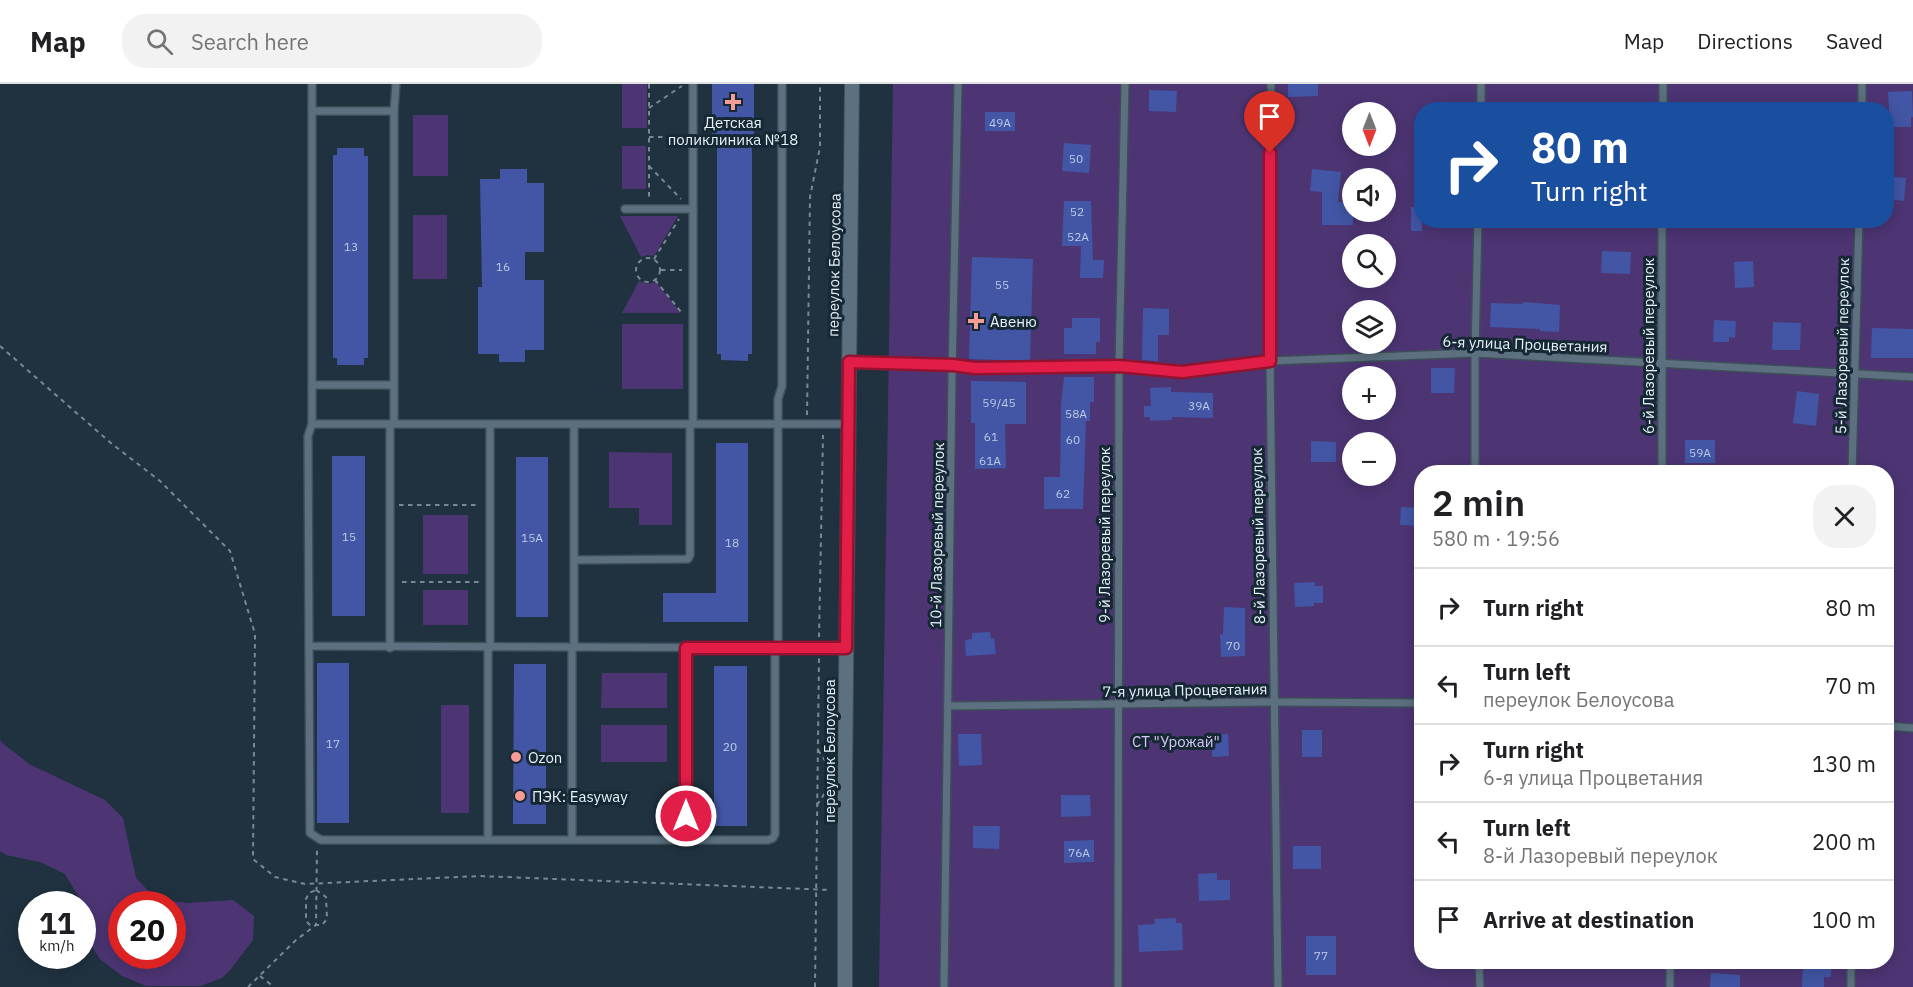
<!DOCTYPE html>
<html lang="en">
<head>
<meta charset="utf-8">
<style>
	body { margin:0; font-family:"IBM Plex Sans",sans-serif; background:#f2f2f2; color:#202124; height:100vh; display:flex; flex-direction:column; font-size:22px; white-space:nowrap }
	* { box-sizing:border-box; margin:0 }
	p { font-size:20px; color:#757577 }
	.icon { flex:none; width:33px; height:33px; fill:none; stroke:currentColor; stroke-width:2; stroke-linecap:round; stroke-linejoin:round }
	.map { position:relative; flex:1; overflow:hidden }
	.details { position:absolute; left:1414px; top:381px; width:480px; height:504px; display:flex; flex-direction:column; background:#fff; border-radius:24px; box-shadow:0 3px 15px #0003 }
	.details>* { flex:none }
	.top-card { position:absolute; left:1414px; top:18px; width:480px; height:126px; border-radius:24px; box-shadow:0 3px 15px #0003; background:#1a4fa0; color:#fff; overflow:hidden }
	.needle { width:39px; rotate:180deg }
	.tools { position:absolute; left:1342px; top:18px; display:grid; gap:12px }
	.tools a { display:grid; place-items:center; width:54px; height:54px; border-radius:50%; background:#fff; box-shadow:0 3px 15px #0003; font-size:30px }
	.speed { position:absolute; left:18px; top:807px; display:flex; gap:12px; font-size:30px; font-weight:700; text-align:center }
	.speed>* { display:grid; place-content:center; width:78px; height:78px; border-radius:50%; background:#fff; box-shadow:0 3px 15px #0003; line-height:1 }
	.speed small { font-size:15px; font-weight:400 }
	.speed .limit { border:9px solid #d22; background:#fff; color:#111 }
	.pin { position:absolute; display:grid; place-items:center; width:51px; height:51px; color:#fff; margin:-62px -26px; border-radius:50% 50% 50% 0; rotate:-45deg; box-shadow:0 0 6px #0007 }
	.pin .icon { rotate:45deg }
	.me { position:absolute; width:66px; margin:-33px; rotate:0deg; stroke-linejoin:round; filter:drop-shadow(0 0 4px #0008) }
	.turn { display:flex; align-items:center; gap:21px; height:126px; padding:0 18px; font-size:27px }
	.turn .icon { width:78px; height:78px; stroke-width:2.5 }
	.turn b { display:block; font-size:42px; line-height:51px }
	.round { display:grid; place-items:center; flex:none; width:63px; height:63px; border-radius:24px; background:#f2f2f2 }
	.summary { display:flex; align-items:center; justify-content:space-between; height:102px; padding:0 18px }
	h1 { font-size:36px; font-weight:600; line-height:45px }
	ul { padding:0; list-style:none }
	li { display:flex; align-items:center; gap:18px; height:78px; padding:0 18px; border-top:2px solid #e0e0e0 }
	li div { flex:1 }
	li b { display:block; font-size:22px }
	li em { font-style:normal }
	header { display:flex; align-items:center; gap:36px; box-sizing:border-box; height:84px; padding:0 30px; background:#fff; border-bottom:2px solid #e0e0e0 }
	header strong { font-size:28px }
	nav { display:flex; gap:33px; margin-inline-start:auto; font-size:21px }
	.search { width:420px; height:54px; background:#f2f2f2; display:flex; align-items:center; gap:15px; box-sizing:border-box; padding:0 21px; border-radius:24px; color:#757577; font-size:22px }
	.map>svg:first-child { display:block }
	.green { fill:#4d3574; fill-rule:evenodd }
	.building { fill:#4256a5 }
	.lines { fill:none; stroke-linecap:round; stroke-linejoin:round }
	.lane-casing { stroke:#3d4e59; stroke-width:10 }
	.street-casing { stroke:#3d4e59; stroke-width:16 }
	.path { stroke:#798894; stroke-width:2; stroke-dasharray:4.5 4.5; stroke-linecap:butt }
	.lane { stroke:#5c707f; stroke-width:7 }
	.street { stroke:#5c707f; stroke-width:14 }
	.route-casing { stroke:#92132f; stroke-width:15 }
	.route { stroke:#e11d48; stroke-width:10 }
	.poi-dot { fill:#f59c94; stroke:#172835; stroke-width:2 }
	.labels { text-anchor:middle; dominant-baseline:central; stroke-width:6; stroke-linejoin:round; paint-order:stroke }
	.number-label { font-size:12px; fill:#bdcbe6 }
	.poi-label { font-size:15px; fill:#e6f2fb; stroke:#172835; text-anchor:start }
	.street-label { font-size:15px; fill:#e6f2fb; stroke:#172835 }
	.park-label { font-size:15px; fill:#d8caf8; stroke:#172835 }
</style>
</head>
<body>
<header>
<strong>Map</strong>
<div class="search"><svg class="icon" aria-label="search" viewBox="0 0 24 24"><circle cx="10" cy="10" r="6"/><path d="M15 15l6 6"/></svg>Search here</div>
<nav><a>Map</a><a>Directions</a><a>Saved</a></nav>
</header>
<div class="map">
<svg width="1913" height="903" viewBox="0 0 1913 903">
	<rect width="100%" height="100%" fill="#203240"/>
	<g class="green">
		<rect x="622" y="0" width="25" height="44"/>
		<path d="M893,0H1913V903H879ZM1422,26H1887V136H1422ZM1353,28H1386V62H1353ZM1353,94H1386V128H1353ZM1353,160H1386V194H1353ZM1353,226H1386V260H1353ZM1353,292H1386V326H1353ZM1353,358H1386V392H1353ZM1422,388H1887V878H1422Z"/>
		<rect x="413" y="31" width="35" height="61"/>
		<rect x="622" y="62" width="24" height="43"/>
		<rect x="413" y="131" width="34" height="64"/>
		<polygon points="620,132 678,132 654,172 648,171 641,173"/>
		<polygon points="639,197 648,200 656,198 681,229 622,229"/>
		<rect x="622" y="240" width="61" height="65"/>
		<polygon points="609,368 672,369 672,441 639,441 639,424 609,424"/>
		<rect x="423" y="431" width="45" height="59"/>
		<rect x="423" y="506" width="45" height="35"/>
		<polygon points="602,589 667,589 667,624 601,624"/>
		<rect x="441" y="621" width="28" height="108"/>
		<rect x="601" y="641" width="66" height="37"/>
		<path d="M0,655L1,658L29,680L105,716L123,734L136,794L156,815L188,819L233,816L254,832L253,856L231,885L222,894L200,902H146L122,892L100,875L84,850L83,820L65,790L40,778L6,771L0,767ZM122,820H172V872H122Z"/>
	</g>
	<g class="building">
		<polygon points="712,0 754,0 754,60 752,60 752,270 748,270 748,277 721,276 721,270 717,270 717,60 712,60"/>
		<polygon points="1288,0 1318,0 1318,12 1288,13"/>
		<polygon points="1149,6 1177,7 1176,28 1149,27"/>
		<polygon points="1912,7 1913,33 1911,33 1911,43 1890,43 1888,8"/>
		<rect x="985" y="28" width="30" height="19"/>
		<polygon points="1064,59 1091,61 1089,89 1062,87"/>
		<polygon points="337,64 364,64 364,72 368,72 368,274 364,274 364,281 337,281 337,274 333,274 333,71 337,71"/>
		<polygon points="500,85 527,85 527,99 544,99 544,168 525,168 525,196 544,196 544,266 525,266 525,278 499,278 499,270 478,270 478,203 482,203 480,95 500,95"/>
		<polygon points="1312,85 1341,88 1338,118 1353,118 1353,141 1322,141 1322,108 1310,107"/>
		<polygon points="1887,92 1906,94 1904,117 1887,115"/>
		<polygon points="1064,117 1091,117 1093,176 1104,176 1103,194 1080,194 1081,162 1062,162"/>
		<rect x="1411" y="123" width="11" height="24"/>
		<polygon points="1602,167 1631,168 1630,190 1601,189"/>
		<polygon points="972,173 1033,175 1030,277 969,275"/>
		<polygon points="1753,177 1754,203 1735,204 1734,178"/>
		<polygon points="1523,218 1560,221 1559,248 1540,247 1540,245 1490,243 1491,219 1523,220"/>
		<polygon points="1143,224 1169,225 1169,251 1158,251 1158,277 1142,276"/>
		<polygon points="1072,234 1100,234 1100,258 1096,258 1096,270 1064,270 1064,244 1072,244"/>
		<polygon points="1714,236 1736,237 1735,254 1729,253 1729,258 1713,258"/>
		<polygon points="1773,238 1801,239 1800,266 1772,266"/>
		<polygon points="1872,244 1913,245 1913,274 1871,274"/>
		<polygon points="1431,284 1455,284 1454,309 1431,309"/>
		<polygon points="1064,293 1094,293 1094,318 1090,318 1090,337 1086,337 1083,425 1044,425 1044,393 1060,393 1061,321"/>
		<polygon points="971,297 1026,298 1026,340 1005,340 1006,384 975,385 975,339 971,339"/>
		<polygon points="1171,303 1171,308 1213,309 1213,334 1172,333 1172,336 1150,337 1150,333 1144,333 1144,322 1151,322 1150,304"/>
		<polygon points="1797,307 1819,310 1816,342 1793,339"/>
		<rect x="1685" y="356" width="30" height="23"/>
		<polygon points="1311,357 1336,358 1336,378 1311,378"/>
		<polygon points="716,359 748,359 748,538 663,538 663,509 716,509"/>
		<rect x="332" y="372" width="33" height="160"/>
		<rect x="516" y="373" width="32" height="160"/>
		<polygon points="1401,423 1422,424 1422,442 1400,441"/>
		<polygon points="1315,498 1315,502 1323,502 1323,519 1314,519 1314,522 1295,523 1294,499"/>
		<polygon points="1224,523 1245,524 1245,572 1221,573 1220,551 1223,550"/>
		<polygon points="990,548 991,555 994,554 996,570 966,572 965,556 972,555 972,549"/>
		<rect x="317" y="579" width="32" height="160"/>
		<polygon points="514,580 546,580 546,740 513,740"/>
		<rect x="714" y="582" width="33" height="160"/>
		<rect x="1302" y="646" width="20" height="27"/>
		<polygon points="958,650 981,650 982,681 959,682"/>
		<polygon points="1228,650 1229,672 1212,673 1212,651"/>
		<polygon points="1061,711 1090,711 1091,732 1061,733"/>
		<polygon points="973,742 1000,742 999,765 973,764"/>
		<polygon points="1094,756 1094,778 1064,779 1064,757"/>
		<rect x="1293" y="762" width="28" height="23"/>
		<polygon points="1217,789 1217,796 1230,796 1230,816 1199,817 1198,790"/>
		<polygon points="1176,834 1176,839 1182,839 1183,866 1139,868 1138,841 1155,840 1154,835"/>
		<rect x="1306" y="852" width="30" height="39"/>
		<polygon points="1803,878 1831,878 1831,893 1824,893 1824,903 1802,903"/>
		<polygon points="1711,889 1740,891 1740,903 1710,903"/>
	</g>
	<g class="lines">
		<defs>
			<g id="lane">
				<polyline points="312,0 312,340 849,340"/>
				<polyline points="1271,0 1270,277 1278,903"/>
				<polyline points="1481,26 1481,0"/>
				<polyline points="1663,26 1663,0"/>
				<polyline points="1862,26 1862,0"/>
				<polyline points="312,27 394,27"/>
				<polyline points="625,125 693,125"/>
				<polyline points="849,277 953,281 975,284 1119,282 1182,288 1270,277 1475,269 1913,293"/>
				<polyline points="312,301 394,301"/>
				<polyline points="312,340 308,352 309,562 846,564"/>
				<polyline points="394,340 394,27 396,0"/>
				<polyline points="693,340 693,0"/>
				<polyline points="1475,388 1475,269 1478,136"/>
				<polyline points="1662,388 1662,136"/>
				<polyline points="1852,388 1859,136"/>
				<polyline points="574,476 688,475 690,471 690,340"/>
				<polyline points="309,562 310,749 321,756 768,756 773,754 775,750 775,564"/>
				<polyline points="390,564 390,340"/>
				<polyline points="490,564 490,340"/>
				<polyline points="574,564 574,340"/>
				<polyline points="778,564 778,315 782,302 782,0"/>
				<polyline points="949,622 1273,618 1422,619"/>
				<polyline points="1887,642 1913,644"/>
				<polyline points="488,756 488,564"/>
				<polyline points="572,756 572,564"/>
				<polyline points="686,756 686,564"/>
				<polyline points="1479,878 1480,903"/>
				<polyline points="1670,878 1670,903"/>
				<polyline points="1851,878 1851,903"/>
				<polyline points="944,903 952,291 958,0"/>
				<polyline points="1118,903 1119,282 1125,0"/>
			</g>
			<polyline id="street" points="845,903 845,693 852,0"/>
		</defs>
		<use href="#lane" class="lane-casing"/>
		<use href="#street" class="street-casing"/>
		<g class="path">
			<polyline points="649,0 649,116"/>
			<polyline points="649,24 682,2"/>
			<polyline points="649,53 683,53"/>
			<polyline points="649,82 681,115"/>
			<circle cx="648" cy="186" r="12"/>
			<polyline points="654,175 679,135"/>
			<polyline points="661,186 682,186"/>
			<polyline points="655,196 682,229"/>
			<polyline points="0,262 112,360 160,397 230,467 255,550 253,775 275,793 305,800 480,792 831,806"/>
			<polyline points="807,331 810,113 820,63 820,0"/>
			<polyline points="399,421 480,421"/>
			<polyline points="402,498 480,498"/>
			<polyline points="819,553 823,351"/>
			<polyline points="818,666 830,684"/>
			<polyline points="817,721 830,701"/>
			<polygon points="316,806 326,813 327,835 322,841 310,841 306,837 306,815 309,809"/>
			<polyline points="260,892 274,903"/>
			<polyline points="248,903 296,856 316,841 317,765"/>
			<polyline points="815,903 819,573"/>
		</g>
		<use href="#lane" class="lane"/>
		<use href="#street" class="street"/>
	</g>
	<g class="lines">
		<defs>
			<polyline id="route" points="686,732 686,564 846,564 849,278 953,281 975,284 1119,282 1182,288 1270,277 1270,69"/>
		</defs>
		<use href="#route" class="route-casing"/>
		<use href="#route" class="route"/>
	</g>
	<g class="poi-dot">
		<path d="M730 9h6v6h6v6h-6v6h-6v-6h-6v-6h6z"/>
		<path d="M973 228h6v6h6v6h-6v6h-6v-6h-6v-6h6z"/>
		<circle cx="516" cy="673" r="6"/>
		<circle cx="520" cy="712" r="6"/>
	</g>
	<g class="labels">
		<g class="number-label">
			<text x="1000" y="38">49А</text>
			<text x="1076" y="74">50</text>
			<text x="1077" y="127">52</text>
			<text x="1078" y="152">52А</text>
			<text x="351" y="162">13</text>
			<text x="503" y="182">16</text>
			<text x="1002" y="200">55</text>
			<text x="999" y="318">59/45</text>
			<text x="1199" y="321">39А</text>
			<text x="1076" y="329">58А</text>
			<text x="991" y="352">61</text>
			<text x="1073" y="355">60</text>
			<text x="1700" y="368">59А</text>
			<text x="990" y="376">61А</text>
			<text x="1063" y="409">62</text>
			<text x="349" y="452">15</text>
			<text x="532" y="453">15А</text>
			<text x="732" y="458">18</text>
			<text x="1233" y="561">70</text>
			<text x="333" y="659">17</text>
			<text x="730" y="662">20</text>
			<text x="1079" y="768">76А</text>
			<text x="1321" y="871">77</text>
		</g>
		<g class="poi-label">
			<text x="733" y="38" text-anchor="middle">Детская<tspan x="733" dy="17">поликлиника №18</tspan></text>
			<text x="990" y="237">Авеню</text>
			<text x="528" y="673">Ozon</text>
			<text x="532" y="712">ПЭК: Easyway</text>
		</g>
		<g class="street-label">
			<text transform="translate(834 181) rotate(-89)">переулок Белоусова</text>
			<text transform="translate(1525 260) rotate(2)">6-я улица Процветания</text>
			<text transform="translate(1648 262) rotate(-90)">6-й Лазоревый переулок</text>
			<text transform="translate(1842 262) rotate(-89)">5-й Лазоревый переулок</text>
			<text transform="translate(937 451) rotate(-89)">10-й Лазоревый переулок</text>
			<text transform="translate(1104 451) rotate(-90)">9-й Лазоревый переулок</text>
			<text transform="translate(1258 452) rotate(-91)">8-й Лазоревый переулок</text>
			<text transform="translate(1185 606) rotate(-1)">7-я улица Процветания</text>
			<text transform="translate(829 667) rotate(-90)">переулок Белоусова</text>
		</g>
		<g class="park-label">
			<text x="1176" y="657">СТ "Урожай"</text>
		</g>
	</g>
</svg>
<div class="tools">
<a><svg class="needle" viewBox="-14 -14 28 28"><path d="M0-13l5 13h-10z" fill="#e53935"/><path d="M0 13l5-13h-10z" fill="#757577"/></svg></a>
<a><svg class="icon" aria-label="sound" viewBox="0 0 24 24"><path d="M4 9h4l5-4v14l-5-4H4zM17 9q2 3 0 6"/></svg></a>
<a><svg class="icon" aria-label="search" viewBox="0 0 24 24"><circle cx="10" cy="10" r="6"/><path d="M15 15l6 6"/></svg></a>
<a><svg class="icon" aria-label="layers" viewBox="0 0 24 24"><path d="M12 4l9 5-9 5-9-5zM3 14l9 5 9-5"/></svg></a>
<a>+</a>
<a>−</a>
</div>
<div class="speed"><div>11<small>km/h</small></div><div class="limit">20</div></div>
<div class="pin" style="left:1270px;top:69px;background:#d93025"><svg class="icon" aria-label="arrive" viewBox="0 0 24 24"><path d="M6 21V4h12l-3 4 3 4H6"/></svg></div>
<svg class="me" style="left:686px;top:732px" viewBox="-20 -20 40 40"><circle r="17" fill="#e11d48" stroke="#fff" stroke-width="3"/><path d="M0-11L8 9 0 5-8 9z" fill="#fff"/></svg>
<div class="top-card">
<div class="turn"><svg class="icon" aria-label="right" viewBox="0 0 24 24"><path d="M7 20v-9h11M14 6l5 5-5 5"/></svg><div><b>80 m</b>Turn right</div></div>
</div>
<section class="details">
<div class="summary"><div><h1>2 min</h1><p>580 m · 19:56</p></div><a class="round"><svg class="icon" aria-label="close" viewBox="0 0 24 24"><path d="M6 6l12 12M18 6L6 18"/></svg></a></div>
<ul>
<li><svg class="icon" aria-label="right" viewBox="0 0 24 24"><path d="M7 20v-9h11M14 6l5 5-5 5"/></svg><div><b>Turn right</b></div><em>80 m</em></li>
<li><svg class="icon" aria-label="left" viewBox="0 0 24 24"><path d="M17 20v-9H6M10 6l-5 5 5 5"/></svg><div><b>Turn left</b><p>переулок Белоусова</p></div><em>70 m</em></li>
<li><svg class="icon" aria-label="right" viewBox="0 0 24 24"><path d="M7 20v-9h11M14 6l5 5-5 5"/></svg><div><b>Turn right</b><p>6-я улица Процветания</p></div><em>130 m</em></li>
<li><svg class="icon" aria-label="left" viewBox="0 0 24 24"><path d="M17 20v-9H6M10 6l-5 5 5 5"/></svg><div><b>Turn left</b><p>8-й Лазоревый переулок</p></div><em>200 m</em></li>
<li><svg class="icon" aria-label="arrive" viewBox="0 0 24 24"><path d="M6 21V4h12l-3 4 3 4H6"/></svg><div><b>Arrive at destination</b></div><em>100 m</em></li>
</ul>
</section>
</div>
</body>
</html>
